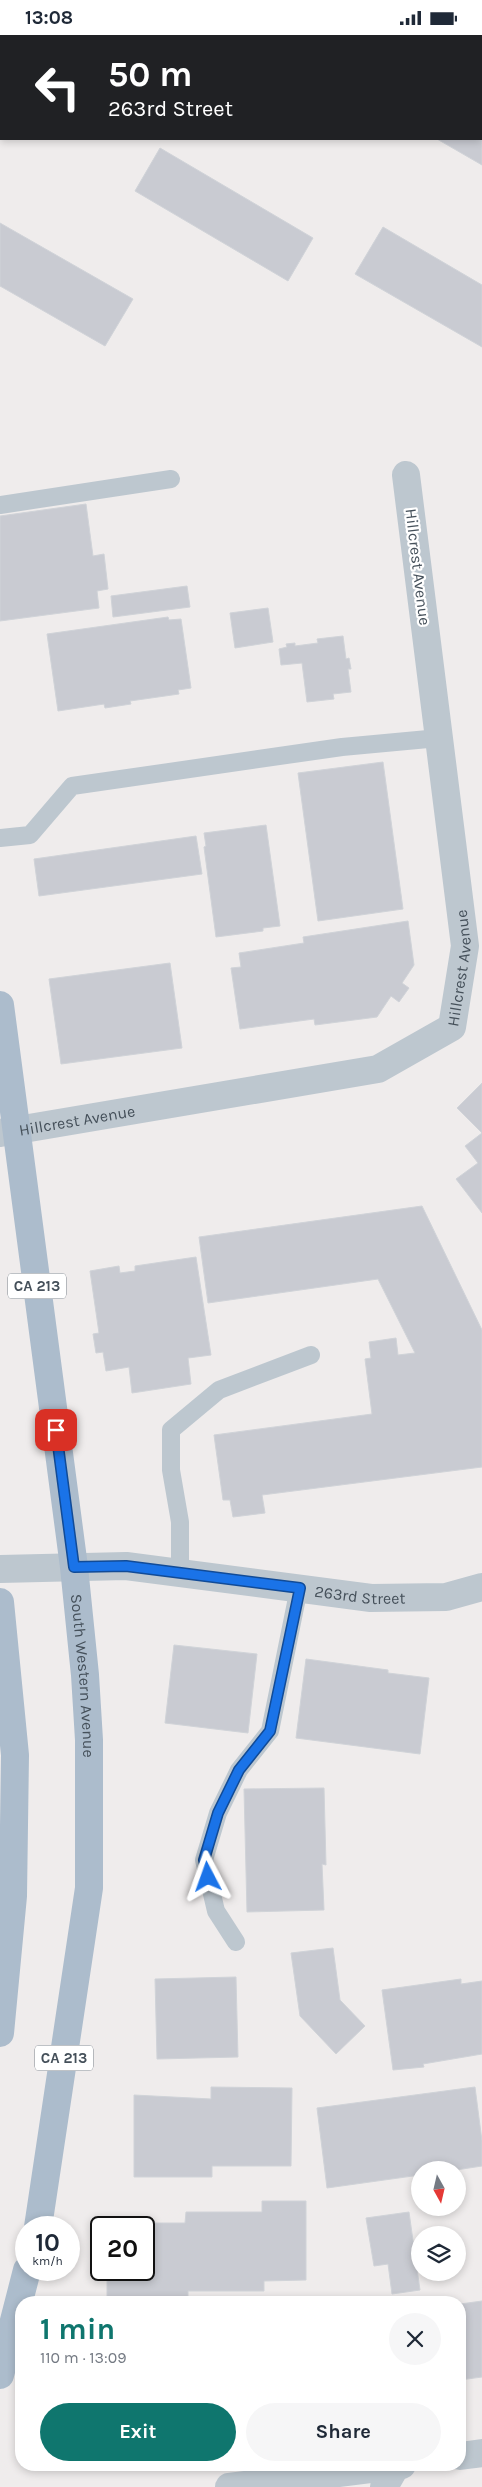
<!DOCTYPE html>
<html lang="en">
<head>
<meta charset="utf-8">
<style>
	body { margin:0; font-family:Karla,sans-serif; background:#f6f6f7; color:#1f2937; height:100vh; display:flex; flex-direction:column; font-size:19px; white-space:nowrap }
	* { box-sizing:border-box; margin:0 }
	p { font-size:16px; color:#747a83 }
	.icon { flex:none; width:28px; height:28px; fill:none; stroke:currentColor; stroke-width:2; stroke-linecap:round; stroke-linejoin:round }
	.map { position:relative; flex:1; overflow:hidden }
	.details { position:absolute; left:15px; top:2261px; width:451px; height:175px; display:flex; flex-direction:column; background:#fff; border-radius:20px; box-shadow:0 2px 8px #0003 }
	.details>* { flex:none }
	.banner { position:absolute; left:0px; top:0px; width:482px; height:105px; box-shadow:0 2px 8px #0003; background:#202124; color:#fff; overflow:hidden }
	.needle { width:32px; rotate:172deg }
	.buttons { position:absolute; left:411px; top:2126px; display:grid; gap:10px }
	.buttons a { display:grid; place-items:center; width:55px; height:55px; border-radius:50%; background:#fff; box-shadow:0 2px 8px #0003; font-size:25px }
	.speed { position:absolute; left:15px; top:2181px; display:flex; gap:10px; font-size:25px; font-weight:700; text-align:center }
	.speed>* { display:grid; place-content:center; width:65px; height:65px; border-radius:50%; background:#fff; box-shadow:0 2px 8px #0003; line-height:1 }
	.speed small { font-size:12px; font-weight:400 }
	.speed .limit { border:2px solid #111; border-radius:8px; background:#fff; color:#111 }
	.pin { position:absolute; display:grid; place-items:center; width:42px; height:42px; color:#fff; margin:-21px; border-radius:10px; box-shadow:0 2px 8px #0006 }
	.me { position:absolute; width:55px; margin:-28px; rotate:356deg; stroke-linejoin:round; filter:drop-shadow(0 0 4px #0008) }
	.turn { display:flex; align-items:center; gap:18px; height:105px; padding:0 25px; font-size:22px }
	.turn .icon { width:65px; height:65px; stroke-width:2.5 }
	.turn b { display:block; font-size:35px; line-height:42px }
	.round { display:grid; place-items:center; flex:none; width:52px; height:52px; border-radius:26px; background:#f6f6f7 }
	.overview { display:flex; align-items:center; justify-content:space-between; height:85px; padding:0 25px }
	h1 { font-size:30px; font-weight:700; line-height:38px; color:#0f766e }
	.primary-button { display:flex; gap:10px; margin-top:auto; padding:10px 25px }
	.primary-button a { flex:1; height:58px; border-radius:30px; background:#0f766e; color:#fff; font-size:20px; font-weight:700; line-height:58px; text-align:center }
	.primary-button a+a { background:#f6f6f7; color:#1f2937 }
	.status { display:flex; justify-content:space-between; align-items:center; height:35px; padding:0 25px; background:#fff; direction:ltr }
	.status svg { height:14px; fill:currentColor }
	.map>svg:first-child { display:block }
	.building { fill:#c9cbd2; stroke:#d0d3d8 }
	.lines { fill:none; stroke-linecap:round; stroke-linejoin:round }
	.service { stroke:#bdc7cf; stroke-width:18 }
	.minor { stroke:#bdc7cf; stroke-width:28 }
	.tertiary { stroke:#bdc7cf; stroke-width:28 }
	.primary { stroke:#acbccc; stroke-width:28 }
	.route-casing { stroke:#114b97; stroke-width:12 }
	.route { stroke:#1a73e8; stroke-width:9 }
	.labels { text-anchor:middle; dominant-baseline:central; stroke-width:4.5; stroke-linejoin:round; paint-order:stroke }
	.shield { fill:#fff; stroke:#7d848c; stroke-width:1 }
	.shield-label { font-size:15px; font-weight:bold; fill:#45505a }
	.street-label { font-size:16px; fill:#45505a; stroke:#fff }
</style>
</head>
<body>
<div class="status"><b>13:08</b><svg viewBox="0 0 49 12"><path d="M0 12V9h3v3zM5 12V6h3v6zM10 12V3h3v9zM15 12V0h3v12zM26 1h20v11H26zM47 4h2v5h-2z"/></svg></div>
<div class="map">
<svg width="482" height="2452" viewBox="0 0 482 2452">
	<rect width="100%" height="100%" fill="#efecec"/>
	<g class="building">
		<polygon points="481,67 482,67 482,130 437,104 481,104"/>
		<polygon points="160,113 313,203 288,246 135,156"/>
		<polygon points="0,188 133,264 105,311 0,251"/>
		<polygon points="383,192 482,250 482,312 355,239"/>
		<polygon points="86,469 93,521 104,519 108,554 97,556 99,573 0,586 0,481"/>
		<polygon points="187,551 190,572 113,582 111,561"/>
		<polygon points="268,573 273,607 235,613 230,578"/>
		<polygon points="168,582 169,585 181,584 191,653 178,655 179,659 130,666 131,669 105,673 104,669 58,676 47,599"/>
		<polygon points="343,601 346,624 349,623 351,634 348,634 351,657 333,659 334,664 307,667 302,628 281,630 279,614 287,612 286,609 295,608 295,611 318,608 317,604"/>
		<polygon points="383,727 403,874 318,886 298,738"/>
		<polygon points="266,790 280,891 263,893 263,896 216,902 204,812 206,811 204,798"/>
		<polygon points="196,801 202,839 39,861 34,824"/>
		<polygon points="408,886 414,930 402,948 409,953 399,967 391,961 377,982 315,990 314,984 240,994 231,933 241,932 239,918 304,908 303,902"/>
		<polygon points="170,928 182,1013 61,1029 49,944"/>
		<polygon points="482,1048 482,1178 456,1144 478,1128 465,1111 482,1098 457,1073"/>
		<polygon points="422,1171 482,1295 482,1432 262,1460 265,1478 233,1482 230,1465 223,1465 214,1400 372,1379 365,1324 371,1323 369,1307 396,1303 398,1320 415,1318 378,1244 208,1268 199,1202"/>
		<polygon points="196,1222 211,1320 188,1323 191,1349 132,1358 129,1332 106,1336 103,1317 96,1318 93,1299 99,1298 90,1236 119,1231 120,1238 135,1236 135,1231"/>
		<polygon points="174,1610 257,1619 248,1698 165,1688"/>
		<polygon points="306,1624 388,1635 388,1638 429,1643 420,1719 296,1703"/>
		<polygon points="324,1753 326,1830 322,1829 324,1875 247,1877 244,1754"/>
		<polygon points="333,1913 340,1965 365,1991 336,2019 300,1981 291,1918"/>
		<polygon points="236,1942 238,2022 157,2024 155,1944"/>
		<polygon points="461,1944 461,1949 482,1946 482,2019 423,2029 424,2032 393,2035 382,1955"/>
		<polygon points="211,2052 292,2053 291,2131 212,2131 212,2142 134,2142 134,2060 211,2064"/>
		<polygon points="475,2052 482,2106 482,2131 456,2135 420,2135 420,2140 327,2153 317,2073"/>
		<polygon points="262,2166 306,2166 306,2245 264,2246 264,2256 188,2256 188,2267 107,2267 107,2235 144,2235 144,2192 106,2192 106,2188 185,2188 186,2177 262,2177"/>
		<polygon points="409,2177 420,2255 392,2259 388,2229 374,2231 366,2183"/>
		<polygon points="482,2266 482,2342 460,2345 460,2269"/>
	</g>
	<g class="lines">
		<g class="service">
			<polyline points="0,64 1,64"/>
			<polyline points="0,470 171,444"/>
			<polyline points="0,803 30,800 72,751 342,712 439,703"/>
			<polyline points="180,1538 180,1487 171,1435 171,1395 219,1355 311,1320"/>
			<polyline points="236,1907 216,1876 204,1825 218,1778 239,1735 270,1696 299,1553"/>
		</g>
		<g class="minor">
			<path id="s1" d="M0,1098L378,1034L452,992L465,911L406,440"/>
			<path id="s2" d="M0,1534L126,1531L371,1563L446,1562L482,1552"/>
			<polyline points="384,2452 396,2431"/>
		</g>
		<g class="tertiary">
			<polyline points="460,2421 482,2418"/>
			<polyline points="229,2452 402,2430"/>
		</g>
		<g class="primary">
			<path id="s3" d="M0,970L74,1532L85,1640L89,1705V1853L38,2192"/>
			<polyline points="0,1567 15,1720 13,1861 0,1998"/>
			<polyline points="0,2340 27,2235"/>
		</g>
	</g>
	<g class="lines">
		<defs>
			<polyline id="route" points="56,1395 74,1532 126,1531 300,1553 270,1696 239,1735 218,1778 204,1825 208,1842"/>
		</defs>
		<use href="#route" class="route-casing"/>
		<use href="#route" class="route"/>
	</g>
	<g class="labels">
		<g class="shield">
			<rect x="8" y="1238.5" width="58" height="25" rx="4"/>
			<rect x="35" y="2010.5" width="58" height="25" rx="4"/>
		</g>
		<g class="shield-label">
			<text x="37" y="1251">CA 213</text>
			<text x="64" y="2023">CA 213</text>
		</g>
		<g class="street-label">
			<text transform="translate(418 532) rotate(83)">Hillcrest Avenue</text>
			<text stroke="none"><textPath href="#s1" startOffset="528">Hillcrest Avenue</textPath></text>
			<text stroke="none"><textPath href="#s1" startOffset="78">Hillcrest Avenue</textPath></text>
			<text stroke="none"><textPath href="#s2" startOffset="362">263rd Street</textPath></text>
			<text stroke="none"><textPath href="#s3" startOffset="676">South Western Avenue</textPath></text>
		</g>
	</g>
</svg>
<div class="buttons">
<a><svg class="needle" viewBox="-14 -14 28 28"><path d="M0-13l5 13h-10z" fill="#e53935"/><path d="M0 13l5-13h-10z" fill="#747a83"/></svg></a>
<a><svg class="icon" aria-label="layers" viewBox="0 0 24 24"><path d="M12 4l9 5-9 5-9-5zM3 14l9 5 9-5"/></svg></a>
</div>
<div class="speed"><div>10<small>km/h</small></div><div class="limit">20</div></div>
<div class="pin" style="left:56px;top:1395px;background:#d93025"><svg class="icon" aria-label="arrive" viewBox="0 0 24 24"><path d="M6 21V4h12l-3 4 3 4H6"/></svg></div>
<svg class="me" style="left:208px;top:1842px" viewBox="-20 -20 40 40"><path d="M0-17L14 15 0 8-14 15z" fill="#1a73e8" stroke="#fff" stroke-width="4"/></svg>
<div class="banner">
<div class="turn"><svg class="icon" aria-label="left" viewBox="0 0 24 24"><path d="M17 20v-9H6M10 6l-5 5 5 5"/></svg><div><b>50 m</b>263rd Street</div></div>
</div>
<section class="details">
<div class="overview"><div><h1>1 min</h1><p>110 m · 13:09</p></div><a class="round"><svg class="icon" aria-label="close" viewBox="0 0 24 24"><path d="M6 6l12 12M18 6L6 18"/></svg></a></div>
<div class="primary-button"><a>Exit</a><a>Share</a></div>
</section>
</div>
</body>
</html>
